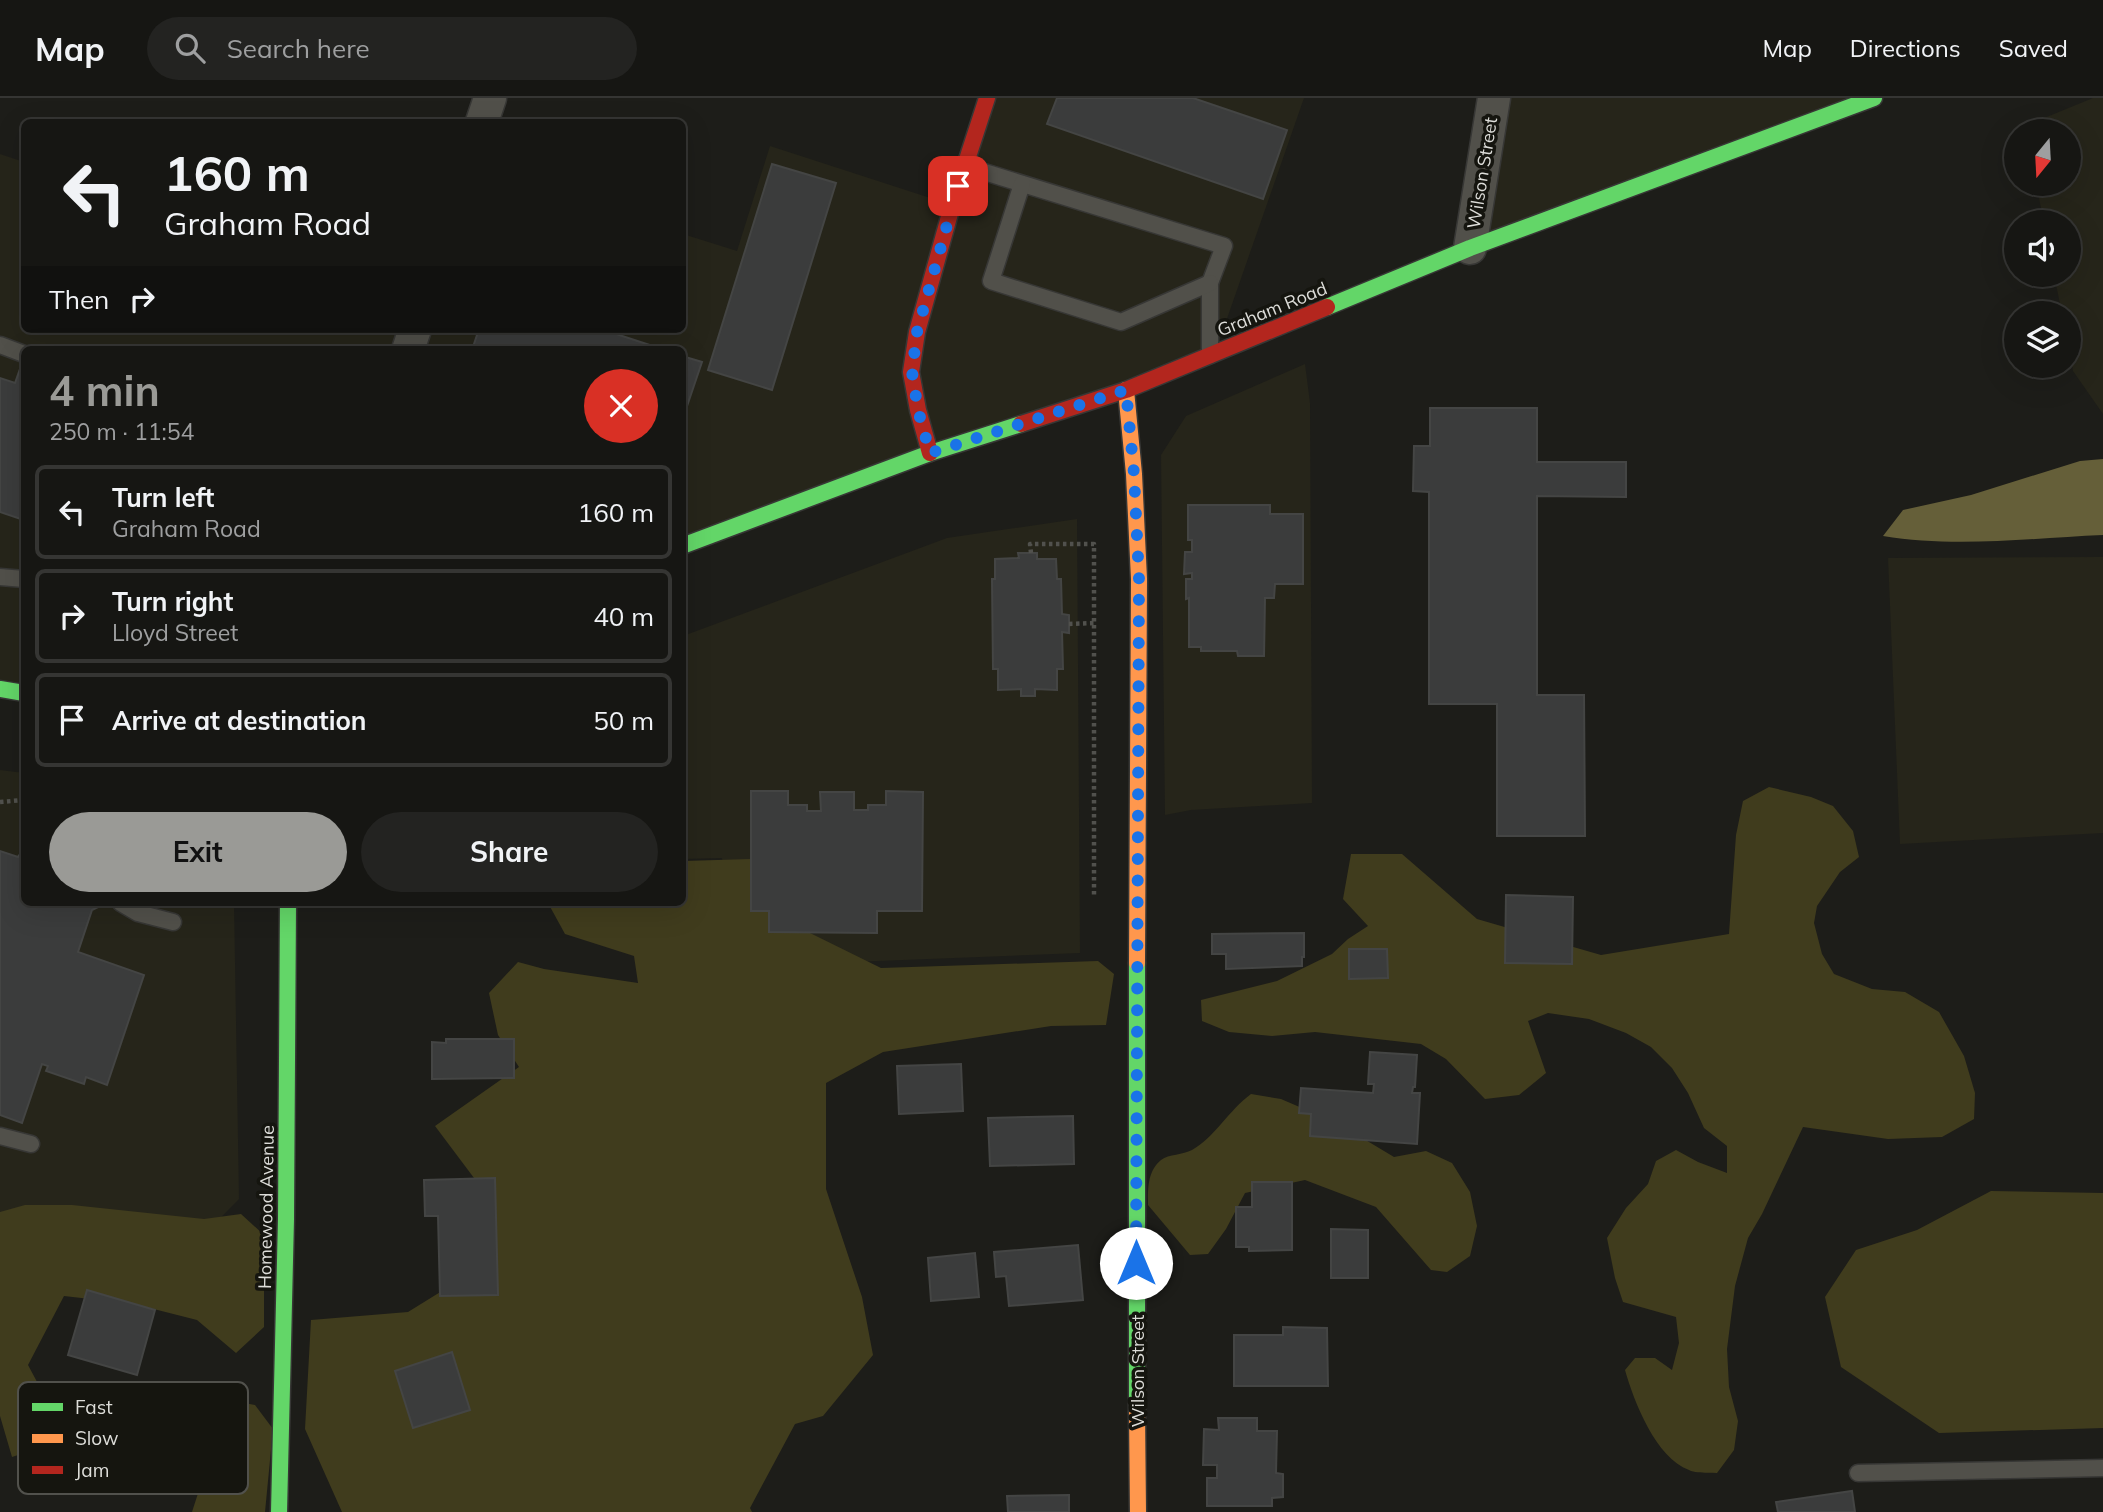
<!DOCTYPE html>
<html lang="en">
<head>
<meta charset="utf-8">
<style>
	body { margin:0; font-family:Mulish,sans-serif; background:#232321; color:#f1f3f6; height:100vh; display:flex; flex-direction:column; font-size:26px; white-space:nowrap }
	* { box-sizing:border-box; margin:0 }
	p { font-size:23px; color:#9e9fa0 }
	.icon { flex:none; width:38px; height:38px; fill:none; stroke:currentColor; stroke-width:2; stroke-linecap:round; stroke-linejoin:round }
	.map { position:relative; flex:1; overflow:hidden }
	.sheet { position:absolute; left:21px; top:248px; width:665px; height:560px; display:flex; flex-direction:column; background:#161613; border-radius:10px; box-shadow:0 7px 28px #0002,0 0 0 2px #353533 }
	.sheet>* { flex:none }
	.top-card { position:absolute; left:21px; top:21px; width:665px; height:214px; border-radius:10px; box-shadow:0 7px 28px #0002,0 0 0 2px #353533; background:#161613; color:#f1f3f6; overflow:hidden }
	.needle { width:46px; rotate:198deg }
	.fabs { position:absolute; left:2004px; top:21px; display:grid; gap:14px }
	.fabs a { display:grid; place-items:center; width:77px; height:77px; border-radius:50%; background:#161613; box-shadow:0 7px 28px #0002,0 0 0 2px #353533; font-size:35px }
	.pin { position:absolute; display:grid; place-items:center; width:60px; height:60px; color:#fff; margin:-30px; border-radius:14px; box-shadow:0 4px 10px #0006 }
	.me { position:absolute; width:77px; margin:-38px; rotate:0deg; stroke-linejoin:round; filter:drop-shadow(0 0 5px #0008) }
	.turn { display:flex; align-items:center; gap:24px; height:147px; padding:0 28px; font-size:32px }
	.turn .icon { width:91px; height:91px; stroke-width:2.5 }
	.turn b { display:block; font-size:49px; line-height:60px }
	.then { display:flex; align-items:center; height:66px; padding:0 28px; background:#0003; gap:14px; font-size:26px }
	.round { display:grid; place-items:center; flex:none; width:74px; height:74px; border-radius:37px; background:#232321 }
	.head { display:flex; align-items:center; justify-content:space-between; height:119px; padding:0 28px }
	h1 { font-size:42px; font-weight:700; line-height:52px; color:#9a9a96 }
	.cta { display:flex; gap:14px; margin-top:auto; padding:14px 28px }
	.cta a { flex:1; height:80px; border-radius:42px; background:#9a9a96; color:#111; font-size:28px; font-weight:700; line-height:80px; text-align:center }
	.cta a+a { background:#232321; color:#f1f3f6 }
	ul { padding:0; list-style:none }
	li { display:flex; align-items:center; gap:21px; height:94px; margin:0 14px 10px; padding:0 14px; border:4px solid #353533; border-radius:10px }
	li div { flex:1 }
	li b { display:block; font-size:26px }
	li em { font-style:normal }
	header { display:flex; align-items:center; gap:42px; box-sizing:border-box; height:98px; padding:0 35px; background:#161613; border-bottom:2px solid #353533 }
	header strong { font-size:33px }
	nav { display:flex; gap:38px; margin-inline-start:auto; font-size:24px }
	.search { width:490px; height:63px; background:#232321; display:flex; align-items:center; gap:18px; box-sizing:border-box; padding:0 24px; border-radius:38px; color:#9e9fa0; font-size:26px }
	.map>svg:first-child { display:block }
	.built { fill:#26251a }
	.green { fill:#403c1d }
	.water { fill:#655f39 }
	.building { fill:#3b3c3c; stroke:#444544; stroke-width:2 }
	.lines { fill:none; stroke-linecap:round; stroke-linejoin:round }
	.lane-casing { stroke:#373735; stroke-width:19 }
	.street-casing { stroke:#373735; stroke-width:35 }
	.fast-casing { stroke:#373735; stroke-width:19 }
	.slow-casing { stroke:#373735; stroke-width:19 }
	.jam-casing { stroke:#373735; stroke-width:19 }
	.path { stroke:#51514d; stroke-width:4.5; stroke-dasharray:3.5 3.5; stroke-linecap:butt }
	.lane { stroke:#51504a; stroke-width:16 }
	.street { stroke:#51504a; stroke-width:32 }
	.fast { stroke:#63d668; stroke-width:16 }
	.slow { stroke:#ff974d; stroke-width:16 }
	.jam { stroke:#b3261e; stroke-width:16 }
	.route { stroke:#1a73e8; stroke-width:12; stroke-dasharray:0 21.6 }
	.labels { text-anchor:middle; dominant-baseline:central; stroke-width:7; stroke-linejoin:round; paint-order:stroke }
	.street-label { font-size:18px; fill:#ddddd9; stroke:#15150f }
	.key { fill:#15150f; stroke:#51514c; stroke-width:2 }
	.key-label { font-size:19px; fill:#ddddd9 }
</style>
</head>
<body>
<header>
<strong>Map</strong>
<div class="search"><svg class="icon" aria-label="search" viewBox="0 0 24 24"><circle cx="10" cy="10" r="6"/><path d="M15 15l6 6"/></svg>Search here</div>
<nav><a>Map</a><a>Directions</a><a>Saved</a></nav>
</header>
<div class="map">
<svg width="2103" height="1414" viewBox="0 0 2103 1414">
	<rect width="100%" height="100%" fill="#1d1d19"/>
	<g class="built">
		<polygon points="986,0 1304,0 1215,255 683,448 682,252 24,252 24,595 0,591 0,56 24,64 24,231 682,231 683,136 737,153 770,48 952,107"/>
		<polygon points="1494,0 1874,0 1470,150"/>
		<polygon points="2093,0 2103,0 2103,316 2073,273 2069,248 2068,215 2062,215 2054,177 2068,177 2068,124 2044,124 2036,86 2068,86 2068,33 2026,33 2025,28"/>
		<polygon points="1305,266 1310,305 1312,705 1191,712 1165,717 1161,357 1186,318"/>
		<polygon points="1077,421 1080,855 726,869 722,760 683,761 683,538 947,440"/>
		<polygon points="2103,459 2103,735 1900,746 1888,460"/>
		<polygon points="0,672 24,675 24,805 234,805 239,1101 156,1185 0,1135"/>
	</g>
	<g class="green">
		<path d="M1769,689L1811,699L1833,708L1853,733L1859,759L1840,774L1817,808L1814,825L1822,856L1834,876L1872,891L1905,894L1939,914L1964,958L1975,995L1974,1021L1942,1039L1888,1041L1803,1029L1762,1116L1748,1140L1735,1188L1727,1251L1729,1289L1738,1323L1734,1352L1717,1375C1708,1374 1697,1376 1689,1372C1656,1360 1634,1304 1625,1272L1635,1260H1655L1672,1272L1679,1245L1676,1219L1623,1204L1615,1180L1607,1140L1626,1110L1648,1086L1656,1063L1676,1052L1698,1064L1727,1075V1048L1704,1030L1688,995L1672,970L1651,949L1626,935L1589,921L1548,915L1528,923L1546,975L1519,997L1485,1001L1446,961L1421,946L1315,934L1272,938L1229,934L1202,923L1201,902L1277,883L1332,856L1348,841L1368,828L1343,801L1351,756H1402L1477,821L1601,857L1729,836L1736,737L1743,703Z"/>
		<polygon points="751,761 769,813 769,834 810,835 881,870 1098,863 1114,876 1106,927 1051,928 883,954 826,985 826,1091 862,1199 873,1257 823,1318 795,1326 750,1410 752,1414 342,1414 305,1331 311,1222 408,1214 450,1188 477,1084 435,1028 519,969 498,937 489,895 518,864 544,871 638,885 634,858 565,836 548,805 682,805 683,763"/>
		<path d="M1251,996L1281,1001L1339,1026L1394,1059L1426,1053L1452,1065L1470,1094L1477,1128L1470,1158L1447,1174L1431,1172L1376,1109L1305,1082L1245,1095L1226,1131L1208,1156L1190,1157L1148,1107C1148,1091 1147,1074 1161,1062C1169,1056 1183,1057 1192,1052C1214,1040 1229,1012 1251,996Z"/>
		<polygon points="1991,1093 2103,1095 2103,1330 1939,1335 1841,1269 1825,1199 1856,1152 1917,1132"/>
		<polygon points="25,1107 72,1107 204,1121 241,1116 264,1137 264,1229 236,1255 197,1222 134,1206 64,1198 28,1267 51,1310 36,1351 12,1359 0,1318 0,1114"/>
		<polygon points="198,1301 228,1302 255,1307 273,1331 265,1414 192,1414 201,1386 178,1364 174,1343 183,1315"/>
	</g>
	<path class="water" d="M2103,361V437C2031,440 1955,450 1883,438L1903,412L1971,397L2080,363Z"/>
	<g class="building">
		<polygon points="1057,0 1193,0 1287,32 1263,101 1047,26"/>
		<polygon points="772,66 836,85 772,292 708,272"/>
		<polygon points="479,231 601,231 665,252 472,252"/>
		<polygon points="682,258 702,264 682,323"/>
		<polygon points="20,271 24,272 24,422 0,414 0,280 15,285"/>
		<polygon points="1430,310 1537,310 1537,364 1626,364 1626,399 1537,398 1537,597 1584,597 1585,738 1497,738 1497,606 1429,606 1429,394 1413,393 1414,348 1430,348"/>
		<polygon points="1188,407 1270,407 1270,416 1303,416 1303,486 1275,486 1274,500 1265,500 1264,558 1238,558 1237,553 1201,553 1201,549 1189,549 1189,500 1186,501 1186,481 1192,481 1192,475 1184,476 1185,454 1192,454 1192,442 1188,442"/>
		<polygon points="1018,455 1037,455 1037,461 1056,461 1057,481 1061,481 1062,516 1069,517 1069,535 1062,534 1063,571 1057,571 1057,592 1035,591 1035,598 1021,598 1021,591 998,592 998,571 993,571 992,481 995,481 995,461 1019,460"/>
		<polygon points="751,693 788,693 788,707 807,707 807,713 821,713 820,694 854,694 854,712 868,712 868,707 886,707 886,693 923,694 922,813 877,813 877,835 769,834 769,813 751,813"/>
		<polygon points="24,750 24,805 106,805 92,812 78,854 144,877 107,987 86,979 84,986 46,973 48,968 42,966 22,1025 0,1017 0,753 18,759"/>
		<polygon points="1506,797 1573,799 1572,866 1505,865"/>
		<polygon points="1304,835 1304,859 1302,859 1302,868 1226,871 1226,856 1212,856 1212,836"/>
		<polygon points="1349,851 1387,851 1388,880 1349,881"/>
		<polygon points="446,941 514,941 514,980 432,981 432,944 446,945"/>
		<polygon points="1370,954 1417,957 1415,989 1413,989 1412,995 1420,995 1417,1046 1310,1038 1311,1016 1299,1015 1301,990 1373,995 1374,986 1368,986"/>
		<polygon points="961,966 963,1013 899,1016 897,968"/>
		<polygon points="1073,1018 1074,1066 990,1068 988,1020"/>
		<polygon points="495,1080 498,1197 440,1198 438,1118 425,1118 424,1082"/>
		<polygon points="1252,1084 1292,1084 1292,1152 1249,1153 1249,1149 1236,1149 1236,1109 1252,1109"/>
		<polygon points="1331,1131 1368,1132 1368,1180 1331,1180"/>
		<polygon points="1078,1147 1083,1202 1009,1208 1006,1178 996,1179 994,1154"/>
		<polygon points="975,1155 979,1199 931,1203 928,1160"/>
		<polygon points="87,1192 155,1212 137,1277 68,1257"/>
		<polygon points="1283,1229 1327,1230 1328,1288 1234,1288 1234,1237 1283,1237"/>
		<polygon points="452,1254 470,1312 413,1330 395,1273"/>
		<polygon points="1218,1320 1257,1320 1257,1333 1277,1333 1276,1375 1283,1376 1283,1399 1272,1400 1272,1408 1207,1408 1207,1380 1217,1380 1217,1367 1203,1367 1204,1331 1219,1332"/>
		<polygon points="1852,1393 1855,1414 1778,1414 1776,1404"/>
		<polygon points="1069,1397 1069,1414 1008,1414 1007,1398"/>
	</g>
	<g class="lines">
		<defs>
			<g id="lane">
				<polyline points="965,68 1224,148 1210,185 1210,257"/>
				<polyline points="1022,86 991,183 1121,224 1210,185"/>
				<polyline points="0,247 24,256"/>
				<polyline points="0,479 24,481"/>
				<polyline points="121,805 138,815 173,824"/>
				<polyline points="0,1038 31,1046"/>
				<polyline points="1858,1375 2103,1370"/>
			</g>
			<g id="street">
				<polyline points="482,24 490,0"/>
				<polyline points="1470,150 1494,0"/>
				<polyline points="408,252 415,231"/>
			</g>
			<g id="fast">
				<polyline points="1327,209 1470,150 1874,0"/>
				<polyline points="682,448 930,355 1021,326"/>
				<polyline points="0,591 24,595"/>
				<polyline points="1137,865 1137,1314"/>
				<polyline points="279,1414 286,1121 288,805"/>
			</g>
			<g id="slow">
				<polyline points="1126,292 1134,376 1139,481 1137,865"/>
				<polyline points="1137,1314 1138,1414"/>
			</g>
			<g id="jam">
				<polyline points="1021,326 1126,292 1327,209"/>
				<polyline points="930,355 918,312 911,274 917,234 952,108 987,0"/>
			</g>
		</defs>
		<use href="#lane" class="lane-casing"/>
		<use href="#street" class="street-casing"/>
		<use href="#fast" class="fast-casing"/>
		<use href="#slow" class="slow-casing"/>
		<use href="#jam" class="jam-casing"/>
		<g class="path">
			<polyline points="1031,455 1030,446 1094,446 1094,798"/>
			<polyline points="1069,526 1094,525"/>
			<polyline points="0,704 24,702"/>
		</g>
		<use href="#lane" class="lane"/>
		<use href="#street" class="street"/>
		<use href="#fast" class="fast"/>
		<use href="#slow" class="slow"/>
		<use href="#jam" class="jam"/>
	</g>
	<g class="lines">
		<polyline class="route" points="958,88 917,234 912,274 918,312 930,355 1126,292 1134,376 1139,481 1136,1165"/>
	</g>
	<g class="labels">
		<g class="street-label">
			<text transform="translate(1482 75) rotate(-81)">Wilson Street</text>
			<text transform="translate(1272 211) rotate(-22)">Graham Road</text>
			<text transform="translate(266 1109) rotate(-89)">Homewood Avenue</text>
			<text transform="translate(1137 1273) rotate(-90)">Wilson Street</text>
		</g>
	</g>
	<rect x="18" y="1284" width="230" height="112" rx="10" class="key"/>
	<rect x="32" y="1305" width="31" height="8" fill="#63d668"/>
	<rect x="32" y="1336" width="31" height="9" fill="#ff974d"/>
	<rect x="32" y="1368" width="31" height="8" fill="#b3261e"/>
	<g class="key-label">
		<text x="75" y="1316">Fast</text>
		<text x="75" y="1347">Slow</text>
		<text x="75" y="1379">Jam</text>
	</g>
</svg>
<div class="fabs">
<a><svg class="needle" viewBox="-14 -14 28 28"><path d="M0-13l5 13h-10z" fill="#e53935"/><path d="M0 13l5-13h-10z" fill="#9e9fa0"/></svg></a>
<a><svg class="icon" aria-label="sound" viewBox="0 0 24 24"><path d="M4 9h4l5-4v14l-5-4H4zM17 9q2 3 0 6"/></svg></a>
<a><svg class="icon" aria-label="layers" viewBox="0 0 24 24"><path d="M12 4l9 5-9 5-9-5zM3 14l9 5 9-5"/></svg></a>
</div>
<div class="pin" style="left:958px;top:88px;background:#d93025"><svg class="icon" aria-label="arrive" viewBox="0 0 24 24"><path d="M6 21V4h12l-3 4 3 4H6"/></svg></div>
<svg class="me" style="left:1136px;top:1165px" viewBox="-20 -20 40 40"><circle r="19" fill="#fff"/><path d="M0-13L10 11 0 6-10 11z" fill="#1a73e8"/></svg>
<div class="top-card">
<div class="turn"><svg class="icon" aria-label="left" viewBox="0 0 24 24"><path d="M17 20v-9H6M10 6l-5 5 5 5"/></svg><div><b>160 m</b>Graham Road</div></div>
<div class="then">Then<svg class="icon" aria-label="right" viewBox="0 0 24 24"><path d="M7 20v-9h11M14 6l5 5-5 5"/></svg></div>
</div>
<section class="sheet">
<div class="head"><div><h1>4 min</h1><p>250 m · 11:54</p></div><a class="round" style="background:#d93025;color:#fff"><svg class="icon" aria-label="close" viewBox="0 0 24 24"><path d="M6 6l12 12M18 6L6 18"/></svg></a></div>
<ul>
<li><svg class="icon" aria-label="left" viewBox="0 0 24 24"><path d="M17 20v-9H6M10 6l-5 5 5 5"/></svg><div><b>Turn left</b><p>Graham Road</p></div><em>160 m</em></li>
<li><svg class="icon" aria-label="right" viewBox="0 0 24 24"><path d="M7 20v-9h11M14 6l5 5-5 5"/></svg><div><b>Turn right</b><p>Lloyd Street</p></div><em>40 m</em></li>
<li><svg class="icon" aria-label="arrive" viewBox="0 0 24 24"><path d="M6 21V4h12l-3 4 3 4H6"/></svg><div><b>Arrive at destination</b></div><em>50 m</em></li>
</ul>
<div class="cta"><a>Exit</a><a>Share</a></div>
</section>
</div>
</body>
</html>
